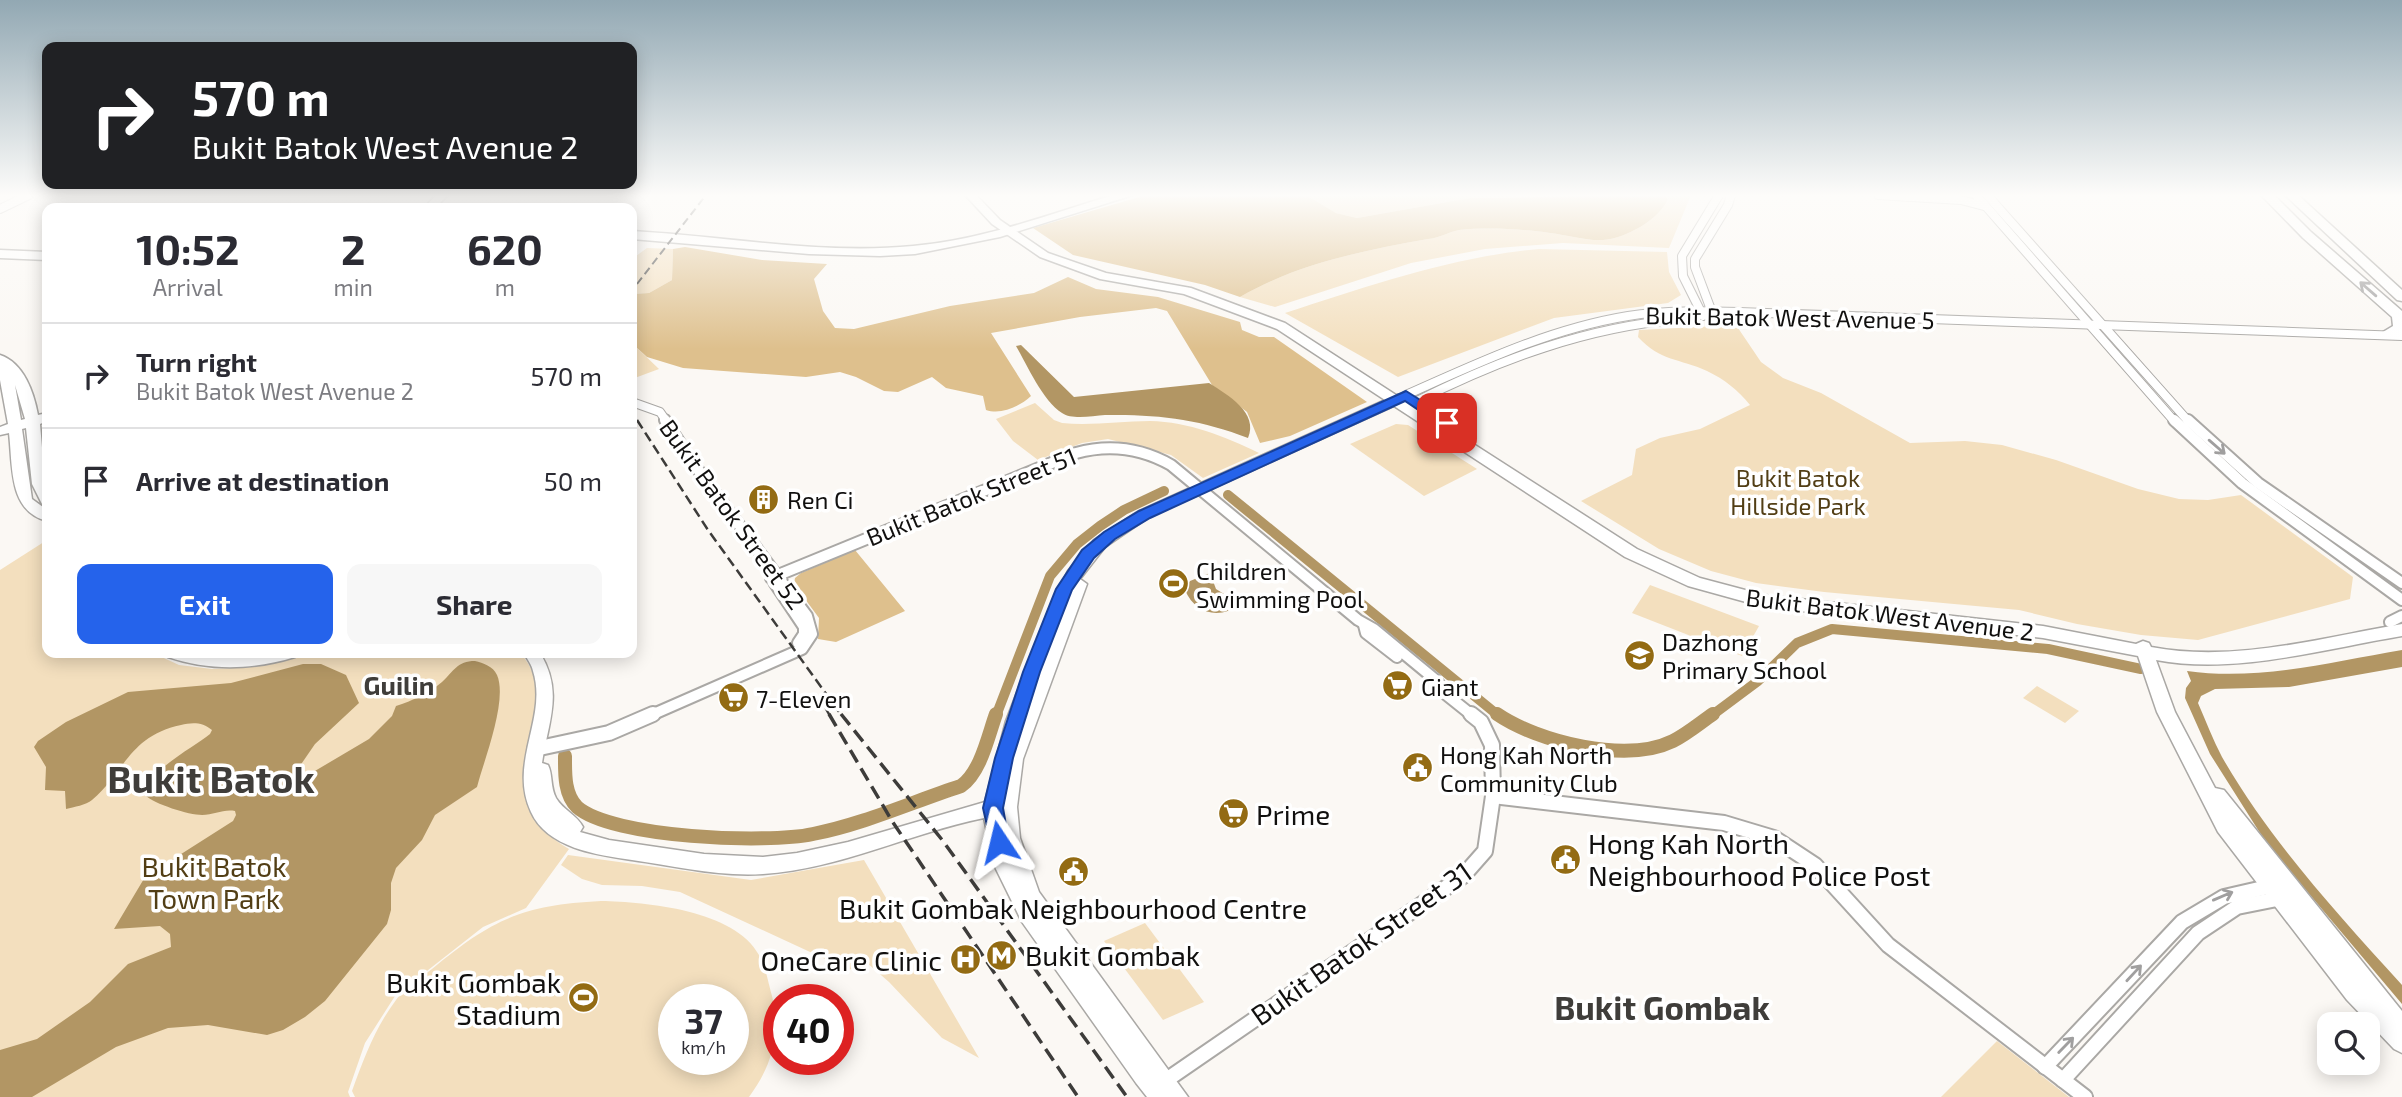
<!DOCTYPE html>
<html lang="en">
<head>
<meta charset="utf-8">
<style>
	body { margin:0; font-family:"Exo 2",sans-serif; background:#f7f7f7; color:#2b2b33; height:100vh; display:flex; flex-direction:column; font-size:26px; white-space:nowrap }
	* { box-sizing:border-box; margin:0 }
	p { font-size:23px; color:#7c7c81 }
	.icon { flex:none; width:38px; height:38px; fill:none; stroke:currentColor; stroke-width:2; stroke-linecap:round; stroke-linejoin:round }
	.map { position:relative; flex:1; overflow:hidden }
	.panel { position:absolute; left:42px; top:203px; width:595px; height:455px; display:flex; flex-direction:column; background:#fff; border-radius:14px; box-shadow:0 4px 18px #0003 }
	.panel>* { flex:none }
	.top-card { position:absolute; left:42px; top:42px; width:595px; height:147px; border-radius:14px; box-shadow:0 4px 18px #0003; background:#202124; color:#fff; overflow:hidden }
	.controls { position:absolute; left:2317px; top:1012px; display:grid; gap:14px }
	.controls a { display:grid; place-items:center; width:63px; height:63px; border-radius:14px; background:#fff; box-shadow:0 4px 18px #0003; font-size:35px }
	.speed { position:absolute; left:658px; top:984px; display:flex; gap:14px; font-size:35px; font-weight:700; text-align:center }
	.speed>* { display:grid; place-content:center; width:91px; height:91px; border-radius:50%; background:#fff; box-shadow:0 4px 18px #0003; line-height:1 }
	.speed small { font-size:18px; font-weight:400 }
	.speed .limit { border:10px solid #d22; background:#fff; color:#111 }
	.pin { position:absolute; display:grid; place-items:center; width:60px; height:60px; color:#fff; margin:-30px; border-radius:14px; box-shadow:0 4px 10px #0006 }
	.me { position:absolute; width:77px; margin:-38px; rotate:350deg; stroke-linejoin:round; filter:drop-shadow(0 0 5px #0008) }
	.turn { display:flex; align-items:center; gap:24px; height:147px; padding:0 35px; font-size:32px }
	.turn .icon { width:91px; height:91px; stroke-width:2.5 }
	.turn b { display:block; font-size:49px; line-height:60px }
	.eta { display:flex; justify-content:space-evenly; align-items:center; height:119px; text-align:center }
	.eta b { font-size:42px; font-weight:700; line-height:49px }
	.button { display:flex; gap:14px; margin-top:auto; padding:14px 35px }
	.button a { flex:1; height:80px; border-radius:14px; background:#2563eb; color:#fff; font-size:28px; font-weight:700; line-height:80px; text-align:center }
	.button a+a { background:#f7f7f7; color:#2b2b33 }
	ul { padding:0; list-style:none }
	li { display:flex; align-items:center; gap:21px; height:105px; padding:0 35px; border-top:2px solid #e1e1e2 }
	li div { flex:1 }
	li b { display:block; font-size:26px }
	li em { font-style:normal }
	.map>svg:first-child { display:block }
	.green { fill:#f3dfbe; fill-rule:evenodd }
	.forest { fill:#dec08d }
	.water { fill:#b29664 }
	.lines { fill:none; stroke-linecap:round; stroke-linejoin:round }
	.canal-far1 { stroke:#b29664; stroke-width:10 }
	.canal { stroke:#b29664; stroke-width:14 }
	.street-far2-casing { stroke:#aaa8a5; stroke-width:10 }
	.street-far1-casing { stroke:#aaa8a5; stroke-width:14 }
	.street-casing { stroke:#aaa8a5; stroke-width:18 }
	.secondary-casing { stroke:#aaa8a5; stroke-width:3 }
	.primary-casing { stroke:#aaa8a5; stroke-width:3 }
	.street-far2 { stroke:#fff; stroke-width:8 }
	.street-far1 { stroke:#fff; stroke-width:10 }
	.street { stroke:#fff; stroke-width:14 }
	.secondary { fill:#fff; fill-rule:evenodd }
	.primary { fill:#fff; fill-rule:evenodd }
	.rail-far2 { stroke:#3d3c3a; stroke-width:2; stroke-dasharray:8 4.5; stroke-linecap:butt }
	.rail-far1 { stroke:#3d3c3a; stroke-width:2.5; stroke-dasharray:10 5; stroke-linecap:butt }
	.rail { stroke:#3d3c3a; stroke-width:3.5; stroke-dasharray:14 7; stroke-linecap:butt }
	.oneway { stroke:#a09f9f }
	.route { fill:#2563eb; stroke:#184099; stroke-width:2 }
	.labels { text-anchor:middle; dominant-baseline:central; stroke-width:7; stroke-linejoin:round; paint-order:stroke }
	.street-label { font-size:24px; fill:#11100f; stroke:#fff }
	.park-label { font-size:24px; fill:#523e15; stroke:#fff }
	.poi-label { font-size:24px; fill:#11100f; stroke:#fff; text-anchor:start }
	.neighbourhood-label { font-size:26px; font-weight:bold; fill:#3f3d3a; stroke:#fff }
	.near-poi-label { font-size:28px; fill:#11100f; stroke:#fff; text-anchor:start }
	.near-park-label { font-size:28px; fill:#523e15; stroke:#fff }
	.near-street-label { font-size:28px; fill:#11100f; stroke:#fff }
	.near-quarter-label { font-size:33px; font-weight:bold; fill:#3f3d3a; stroke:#fff }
	.near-district-label { font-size:38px; font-weight:bold; fill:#3f3d3a; stroke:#fff }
</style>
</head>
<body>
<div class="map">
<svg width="2402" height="1097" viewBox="0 0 2402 1097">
	<rect width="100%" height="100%" fill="#fbf8f4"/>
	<g class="green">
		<polygon points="1306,195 1542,195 1470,198 1357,218 1336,213"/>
		<path d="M1664,195H1691L1669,248L1563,243L1485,249L1411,263L1275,307L1240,297C1299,263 1362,251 1428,239C1439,238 1449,232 1459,230C1487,227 1522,229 1550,233C1567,235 1586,241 1603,240C1625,239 1660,219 1668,199Z"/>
		<polygon points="647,248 673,249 672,280 649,293 632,294 632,259"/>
		<path d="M1539,249L1667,252L1669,272L1681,295L1668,303L1554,318L1398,377L1285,313C1369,286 1451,257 1539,249Z"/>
		<path d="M1736,325L1761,362L1783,378L1821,393L1910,443L1965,441L2002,445L2056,460L2138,489L2179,499L2208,500L2241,495L2353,577L2350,599L2198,640L2141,635L2077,624L2019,610L1824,592L1756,583L1711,571L1659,549L1581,501L1632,475L1636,449L1660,438L1700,429L1750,405C1738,390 1724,379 1707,371C1679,358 1661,362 1638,337L1639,330Z"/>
		<polygon points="632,347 636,347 659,369 632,379"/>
		<path d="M1035,403L1054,420L1062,423C1091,426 1121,421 1150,421C1189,422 1224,436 1259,453L1203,478L1171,455L1108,439L1082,443L1038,460L1013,441L996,419Z"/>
		<polygon points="1396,424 1408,425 1477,469 1424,496 1350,444"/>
		<path d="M47,540V653H153L179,665L212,669L251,667L322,653H520C573,708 469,791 569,849L526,908L483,927L395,996L365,1043L348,1092L350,1097H0V570Z"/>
		<polygon points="1650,585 1759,626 1742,656 1632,613"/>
		<polygon points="2037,686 2079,711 2065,723 2023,698"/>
		<polygon points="568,855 751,880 864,860 979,1058 942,1038 889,982 866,962 849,970 680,892 642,886 602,885 582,879 561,865"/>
		<path d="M601,901C646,902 735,910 759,955C766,967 768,982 772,996C781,1034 772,1066 749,1097H355L352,1091C364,1058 375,1028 396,1000C404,988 420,978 432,969C492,919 523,905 601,901ZM674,999H733V1059H674Z"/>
		<polygon points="1145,923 1204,1002 1163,1020 1104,941"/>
		<polygon points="1997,1041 2069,1097 1941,1097"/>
	</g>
	<g class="forest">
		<path d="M1146,195H1306L1336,213L1357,218L1470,198L1664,195L1668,199C1660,219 1625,239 1603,240C1587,241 1567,235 1550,233C1522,229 1488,227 1459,230C1449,232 1439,238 1428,239C1362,251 1299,263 1240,297L1205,285L1073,255L1033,228Z"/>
		<path d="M685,247L762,260L827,264L814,279L823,311L835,328L854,329L950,306L1034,293L1068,277L1096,289L1158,297L1240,322L1242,330L1259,337H1274L1367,402L1290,436L1260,443L1247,412L1212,385L1167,311L1156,308L1080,317L991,333L1031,396C1019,407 1001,415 986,410L983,396L946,388L932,377L898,392L884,391L856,377L840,372L806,377L683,368L647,357L636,347H632V294L649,293L672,280L673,249Z"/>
		<polygon points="855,550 905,611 836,642 818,639 819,618 794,584 795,578 801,573"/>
	</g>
	<g class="water">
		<path d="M1021,345L1074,397L1209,383C1228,395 1259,413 1248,438C1200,419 1156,414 1105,415C1092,416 1072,420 1062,413C1043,401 1027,365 1016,346Z"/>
		<path d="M1210,573L1216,589L1240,604C1220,620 1195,614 1185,590L1190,581Z"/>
		<path d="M2402,650V667L2289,687L2215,689L2201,696L2198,703C2206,721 2213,740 2222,757C2271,842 2337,913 2402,985V1004L2267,844L2210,754L2185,698L2186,688L2191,681L2187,671C2259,681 2331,662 2402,650Z"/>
		<path d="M475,661C483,663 493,666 497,675C508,700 484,760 477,787L435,815L422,840L396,868L391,883V910L387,924L325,1001L305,1017L283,1030L267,1035L208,1025L168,1028L116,1047L32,1097H0V1050L37,1039L90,1002L128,964L171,947L170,934L160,926L114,929L145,877L233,821L236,815L235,811C223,809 214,815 202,815C189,815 154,804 145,795C145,772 193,748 210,734L212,730C203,722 192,722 181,725C129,736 125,772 92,800C86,805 74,807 66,809L65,791L45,790L46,767L34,747L38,741L66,722L128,692L231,683L303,664H321L346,675L359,703L315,744L293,776V780L298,781L369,739L392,716L396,706C412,701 429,693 442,682C454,671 457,661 475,661Z"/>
	</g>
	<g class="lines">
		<g class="canal-far1">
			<polyline points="1228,495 1499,716"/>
			<polyline points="996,716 1050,576 1077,544 1100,526 1124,510 1164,491"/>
			<polyline points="1711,716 1758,681 1797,643 1832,629 2048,649 2141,669"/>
		</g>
		<g class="canal">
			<path d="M1497,714C1538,742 1626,764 1673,741C1687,734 1700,723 1713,714"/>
			<path d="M565,756C565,773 564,794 577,807C612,838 768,844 813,834C864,824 912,802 961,786C981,772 988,736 996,714"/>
		</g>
		<defs>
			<g id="street-far2">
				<polyline points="1878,195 1961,200 1984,206"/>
				<polyline points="1976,195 2175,422"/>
				<polyline points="1987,195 2189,422"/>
				<polyline points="0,209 29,195"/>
				<polyline points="1713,315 1695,267 1695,259 1728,205 1731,195"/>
				<polyline points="1703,316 1683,276 1682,256 1719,195"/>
				<path d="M1406,395C1478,363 1549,329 1628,316C1665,310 1703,311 1740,312L2402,336"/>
				<polyline points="632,402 660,412 667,422"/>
				<path d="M1415,402C1501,359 1586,327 1682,319"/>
			</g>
			<g id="street-far1">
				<polyline points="2174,420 2242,483 2402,600"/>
				<polyline points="2188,420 2258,483 2402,583"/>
				<path d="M771,578L1076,453C1109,444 1141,448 1171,465L1358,620L1374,629L1437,681L1443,690"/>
				<polyline points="774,582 804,627 804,634 798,643"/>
				<polyline points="2390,622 2402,616"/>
				<polyline points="1364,625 1366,633 1397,657"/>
				<polyline points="1438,688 1473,716"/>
				<polyline points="649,716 802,649 812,634 807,616 693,463 665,420"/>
			</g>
			<g id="street">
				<polyline points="535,749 609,733 653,714"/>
				<polyline points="1493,796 1724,823 1774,838 1815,865 1888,945 2085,1097"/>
				<polyline points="2045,1067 2182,922 2224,897 2272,886"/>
				<polyline points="2063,1080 2198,933 2237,907 2282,898"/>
				<polyline points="1162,1083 1463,876 1485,851 1493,796 1492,745 1481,722 1471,714"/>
			</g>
			<g id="secondary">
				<polygon points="436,195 448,195 435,208 424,208"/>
				<path d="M965,195H976L1000,220L1048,253L1106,273L1191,288L1285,323L1396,395L1409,393L1411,396L1405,400L1637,549L1700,578L1764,595L2043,626L2136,644L2143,641L2149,643L2151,647C2234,663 2320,638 2402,624V636C2324,649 2235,675 2156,660L2175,712L2215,788L2224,790L2402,1011V1053L2394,1049L2347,1000L2218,832L2157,712L2138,656L2043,638L1764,607L1688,586L1625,557L1394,406L1149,517L1105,547L1080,579L1087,584L1023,759L1017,807L1020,838L1039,892L1188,1097H1147L1136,1083L1022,922L994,865L984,818C909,833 841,869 763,874C719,877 675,866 632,860C597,855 547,848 531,812C508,762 548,718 533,671C532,665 527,659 524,653H540C564,692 548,722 542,763L548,765C553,775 550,787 556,798C563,810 577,815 583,827L580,832L609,840L704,854L763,857L797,853L848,842L985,802L1006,721L1048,612L1068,571L1094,540L1139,511L1385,400L1277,329L1184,294L1100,279L1040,257L992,224Z"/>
				<path d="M0,355C24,363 34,393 38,415L47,413V421L40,424L47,506L42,504L32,484L26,428L22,429L32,499L47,510V521C8,511 13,466 9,433L0,435V427L8,424L0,380ZM15,385L25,419L21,420Z"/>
				<path d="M165,653L217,655L298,653L295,657C253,670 209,671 168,657Z"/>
			</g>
			<g id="primary">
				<path d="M1113,195H1133L1000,237L915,254L880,256L809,254L632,239V231C725,236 819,255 913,246C982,240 1048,215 1113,195Z"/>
				<polygon points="2261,195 2274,195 2311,232 2402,311 2402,333 2393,338 2383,338 2383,332 2393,326 2392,317 2303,238"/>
				<polygon points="2285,195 2298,195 2402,290 2402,301 2397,300"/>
				<polygon points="0,250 47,252 47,260 0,258"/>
			</g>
		</defs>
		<use href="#street-far2" class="street-far2-casing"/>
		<use href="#street-far1" class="street-far1-casing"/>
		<use href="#street" class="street-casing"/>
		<use href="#secondary" class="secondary-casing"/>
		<use href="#primary" class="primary-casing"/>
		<use href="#street-far2" class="street-far2"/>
		<use href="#street-far1" class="street-far1"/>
		<use href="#street" class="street"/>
		<use href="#secondary" class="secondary"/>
		<use href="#primary" class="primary"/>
		<g class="rail-far2">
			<polyline points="637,284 706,195"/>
			<polyline points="632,412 638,422"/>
		</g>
		<g class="rail-far1">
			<polyline points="637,420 708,530 842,716"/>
			<polyline points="825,707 830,716"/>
		</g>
		<g class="rail">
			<polyline points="829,714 892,821 1078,1097"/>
			<polyline points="841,714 943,841 1127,1097"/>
		</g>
	</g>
	<defs><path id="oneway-shaft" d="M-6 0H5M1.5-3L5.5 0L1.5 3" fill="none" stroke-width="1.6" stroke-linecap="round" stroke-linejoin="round" transform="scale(1.75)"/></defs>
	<g class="oneway">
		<use href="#oneway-shaft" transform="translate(2368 289) rotate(-139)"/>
		<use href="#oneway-shaft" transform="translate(2217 447) rotate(41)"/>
		<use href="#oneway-shaft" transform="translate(2223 896) rotate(-23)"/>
		<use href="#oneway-shaft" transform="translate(2134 973) rotate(-47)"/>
		<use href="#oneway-shaft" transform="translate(2066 1045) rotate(-46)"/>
	</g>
	<linearGradient id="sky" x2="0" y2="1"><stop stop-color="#92a8b3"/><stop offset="0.56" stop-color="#fdfcfa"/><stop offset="1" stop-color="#fdfcfa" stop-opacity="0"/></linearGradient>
	<rect width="2402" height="349" fill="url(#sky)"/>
	<polygon class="route" points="1406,391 1452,420 1452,426 1442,426 1405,401 1150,518 1115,539 1094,558 1072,590 1040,672 1013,758 1003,808 1009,842 1006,848 999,851 992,848 983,808 995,758 1023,672 1056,589 1082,550 1104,532 1139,511"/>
	<defs>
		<symbol id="building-disc" viewBox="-11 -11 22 22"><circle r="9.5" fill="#936b13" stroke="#fff"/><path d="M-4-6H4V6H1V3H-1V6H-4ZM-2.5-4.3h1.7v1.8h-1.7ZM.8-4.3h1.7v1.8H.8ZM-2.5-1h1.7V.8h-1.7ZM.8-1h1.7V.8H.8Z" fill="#fff"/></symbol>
		<symbol id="stadium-disc" viewBox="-11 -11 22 22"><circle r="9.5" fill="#936b13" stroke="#fff"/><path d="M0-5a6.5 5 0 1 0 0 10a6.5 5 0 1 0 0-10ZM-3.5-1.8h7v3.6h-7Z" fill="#fff"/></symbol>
		<symbol id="school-disc" viewBox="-11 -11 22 22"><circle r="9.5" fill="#936b13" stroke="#fff"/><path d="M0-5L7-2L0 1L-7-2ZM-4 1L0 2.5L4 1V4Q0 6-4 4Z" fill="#fff"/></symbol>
		<symbol id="supermarket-disc" viewBox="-11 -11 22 22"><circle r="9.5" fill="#936b13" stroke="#fff"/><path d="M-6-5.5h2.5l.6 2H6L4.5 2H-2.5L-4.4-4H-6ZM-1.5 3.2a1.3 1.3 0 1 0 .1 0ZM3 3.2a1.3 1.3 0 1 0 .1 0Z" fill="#fff"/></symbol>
		<symbol id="civic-disc" viewBox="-11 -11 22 22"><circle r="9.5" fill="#936b13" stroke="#fff"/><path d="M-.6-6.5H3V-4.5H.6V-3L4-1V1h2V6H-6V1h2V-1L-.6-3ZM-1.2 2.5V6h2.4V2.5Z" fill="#fff"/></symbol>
		<symbol id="metro-disc" viewBox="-11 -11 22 22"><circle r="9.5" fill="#936b13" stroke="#fff"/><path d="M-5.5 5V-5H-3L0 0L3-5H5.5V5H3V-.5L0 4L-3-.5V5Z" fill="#fff"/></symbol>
		<symbol id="hospital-disc" viewBox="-11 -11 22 22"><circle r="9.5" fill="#936b13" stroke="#fff"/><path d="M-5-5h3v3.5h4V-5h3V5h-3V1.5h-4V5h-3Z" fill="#fff"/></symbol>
	</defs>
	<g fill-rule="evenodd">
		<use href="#building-disc" x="746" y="482" width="35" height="35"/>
		<use href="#stadium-disc" x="1156" y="566" width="35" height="35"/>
		<use href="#school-disc" x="1622" y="638" width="35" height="35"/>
		<use href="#supermarket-disc" x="1380" y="668" width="35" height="35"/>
		<use href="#supermarket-disc" x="716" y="680" width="35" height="35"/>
		<use href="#civic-disc" x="1400" y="750" width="35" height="35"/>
		<use href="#supermarket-disc" x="1216" y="796" width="35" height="35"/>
		<use href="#civic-disc" x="1548" y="842" width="35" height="35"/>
		<use href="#civic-disc" x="1056" y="854" width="35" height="35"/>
		<use href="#metro-disc" x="984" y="938" width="35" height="35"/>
		<use href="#hospital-disc" x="948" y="942" width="35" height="35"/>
		<use href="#stadium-disc" x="566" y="980" width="35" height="35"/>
	</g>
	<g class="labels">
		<g class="street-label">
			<text transform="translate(1790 317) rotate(1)">Bukit Batok West Avenue 5</text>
			<text transform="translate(971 496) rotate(-22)">Bukit Batok Street 51</text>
			<text transform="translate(733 514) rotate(54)">Bukit Batok Street 52</text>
			<text transform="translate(1890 614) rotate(7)">Bukit Batok West Avenue 2</text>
		</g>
		<g class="park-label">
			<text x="1798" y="477">Bukit Batok<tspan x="1798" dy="28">Hillside Park</tspan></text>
		</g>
		<g class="poi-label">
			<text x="787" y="499">Ren Ci</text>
			<text x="1196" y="570">Children<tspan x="1196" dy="28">Swimming Pool</tspan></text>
			<text x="1662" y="641">Dazhong<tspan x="1662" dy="28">Primary School</tspan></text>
			<text x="1421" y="686">Giant</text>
			<text x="756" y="698">7-Eleven</text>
			<text x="1440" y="754">Hong Kah North<tspan x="1440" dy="28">Community Club</tspan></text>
		</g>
		<g class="neighbourhood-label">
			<text x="399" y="684">Guilin</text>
		</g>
		<g class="near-poi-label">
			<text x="1256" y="814">Prime</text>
			<text x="1588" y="843">Hong Kah North<tspan x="1588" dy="32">Neighbourhood Police Post</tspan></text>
			<text x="1073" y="908" text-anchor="middle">Bukit Gombak Neighbourhood Centre</text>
			<text x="1025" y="955">Bukit Gombak</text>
			<text x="942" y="960" text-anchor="end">OneCare Clinic</text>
			<text x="561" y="982" text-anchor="end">Bukit Gombak<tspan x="561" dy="32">Stadium</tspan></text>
		</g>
		<g class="near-park-label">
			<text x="214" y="866">Bukit Batok<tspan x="214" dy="32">Town Park</tspan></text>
		</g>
		<g class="near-street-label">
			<text transform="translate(1361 943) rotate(-35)">Bukit Batok Street 31</text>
		</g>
		<g class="near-quarter-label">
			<text x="1662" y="1007">Bukit Gombak</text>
		</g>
		<g class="near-district-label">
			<text x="211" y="778">Bukit Batok</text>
		</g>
	</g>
</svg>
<div class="controls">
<a><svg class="icon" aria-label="search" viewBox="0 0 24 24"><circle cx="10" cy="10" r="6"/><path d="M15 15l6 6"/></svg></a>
</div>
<div class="speed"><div>37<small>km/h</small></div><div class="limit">40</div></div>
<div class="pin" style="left:1447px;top:423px;background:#d93025"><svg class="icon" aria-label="arrive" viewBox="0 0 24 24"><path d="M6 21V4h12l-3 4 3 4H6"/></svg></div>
<svg class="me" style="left:999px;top:842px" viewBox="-20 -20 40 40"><path d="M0-17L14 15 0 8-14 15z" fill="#2563eb" stroke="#fff" stroke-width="4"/></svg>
<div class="top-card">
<div class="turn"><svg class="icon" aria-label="right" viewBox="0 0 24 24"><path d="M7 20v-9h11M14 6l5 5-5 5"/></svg><div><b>570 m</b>Bukit Batok West Avenue 2</div></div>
</div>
<section class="panel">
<div class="eta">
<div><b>10:52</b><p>Arrival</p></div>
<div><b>2</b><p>min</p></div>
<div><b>620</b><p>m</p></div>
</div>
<ul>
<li><svg class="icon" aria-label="right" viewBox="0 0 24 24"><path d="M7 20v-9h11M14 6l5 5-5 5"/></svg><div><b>Turn right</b><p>Bukit Batok West Avenue 2</p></div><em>570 m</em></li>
<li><svg class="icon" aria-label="arrive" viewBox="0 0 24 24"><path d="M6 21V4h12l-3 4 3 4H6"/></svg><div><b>Arrive at destination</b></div><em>50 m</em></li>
</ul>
<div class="button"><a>Exit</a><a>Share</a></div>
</section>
</div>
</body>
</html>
